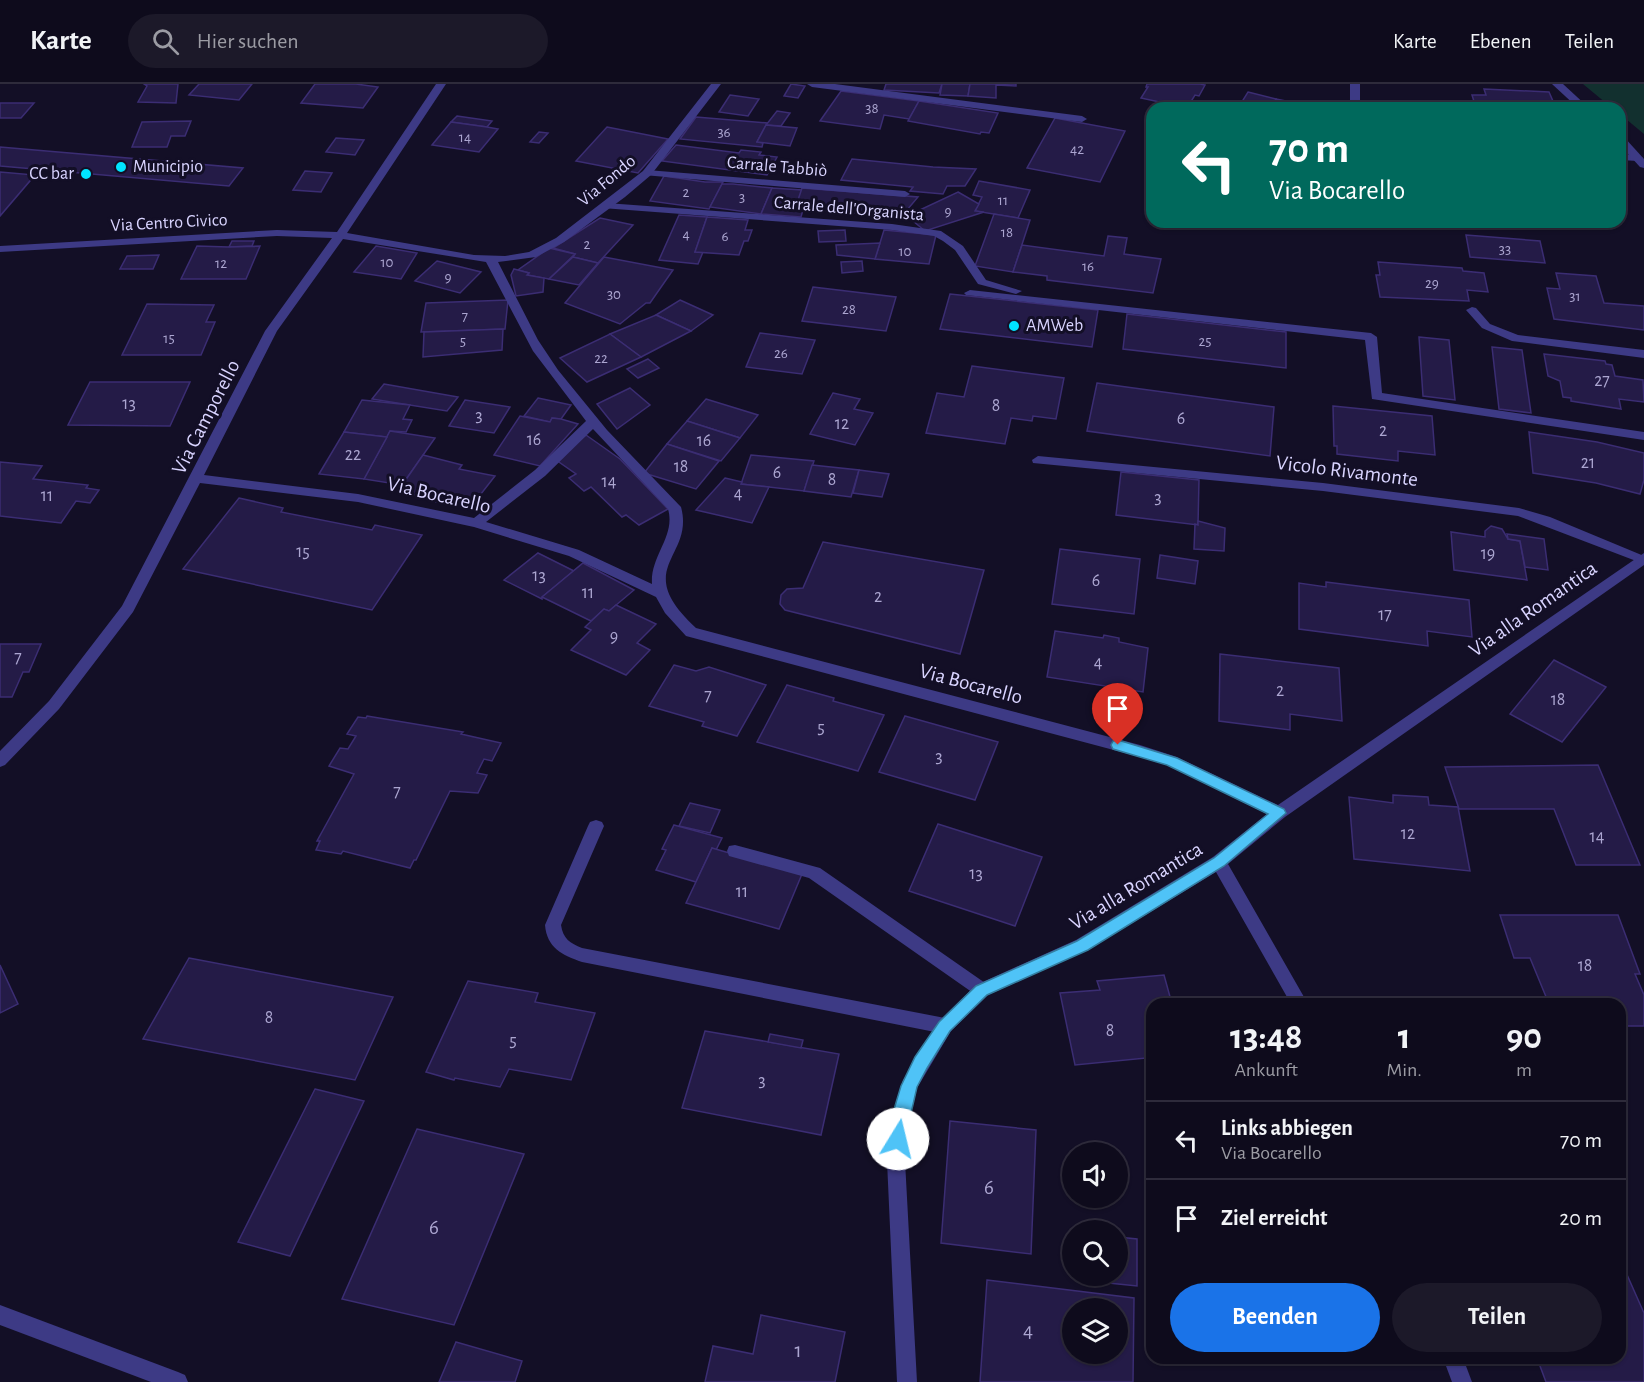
<!DOCTYPE html>
<html lang="de">
<head>
<meta charset="utf-8">
<style>
	body { margin:0; font-family:"Alegreya Sans",sans-serif; background:#1c1929; color:#f1f3f6; height:100vh; display:flex; flex-direction:column; font-size:22px; white-space:nowrap }
	* { box-sizing:border-box; margin:0 }
	p { font-size:20px; color:#9b9ba3 }
	.icon { flex:none; width:33px; height:33px; fill:none; stroke:currentColor; stroke-width:2; stroke-linecap:round; stroke-linejoin:round }
	.map { position:relative; flex:1; overflow:hidden }
	.details { position:absolute; left:1146px; top:914px; width:480px; height:366px; display:flex; flex-direction:column; background:#0e0b1c; border-radius:18px; box-shadow:0 2px 4px #0004,0 0 0 2px #2e2b3b }
	.details>* { flex:none }
	.banner { position:absolute; left:1146px; top:18px; width:480px; height:126px; border-radius:18px; box-shadow:0 2px 4px #0004,0 0 0 2px #2e2b3b; background:#00695c; color:#fff; overflow:hidden }
	.tools { position:absolute; left:1062px; top:1058px; display:grid; gap:12px }
	.tools a { display:grid; place-items:center; width:66px; height:66px; border-radius:50%; background:#0e0b1c; box-shadow:0 2px 4px #0004,0 0 0 2px #2e2b3b; font-size:30px }
	.pin { position:absolute; display:grid; place-items:center; width:51px; height:51px; color:#fff; margin:-62px -26px; border-radius:50% 50% 50% 0; rotate:-45deg; box-shadow:0 0 6px #0007 }
	.pin .icon { rotate:45deg }
	.me { position:absolute; width:66px; margin:-33px; rotate:9deg; stroke-linejoin:round; filter:drop-shadow(0 0 4px #0008) }
	.turn { display:flex; align-items:center; gap:21px; height:126px; padding:0 24px; font-size:27px }
	.turn .icon { width:78px; height:78px; stroke-width:2.5 }
	.turn b { display:block; font-size:42px; line-height:51px }
	.eta { display:flex; justify-content:space-evenly; align-items:center; height:102px; text-align:center }
	.eta b { font-size:36px; font-weight:700; line-height:42px }
	.cta { display:flex; gap:12px; margin-top:auto; padding:12px 24px }
	.cta a { flex:1; height:69px; border-radius:36px; background:#1a73e8; color:#fff; font-size:24px; font-weight:700; line-height:69px; text-align:center }
	.cta a+a { background:#1c1929; color:#f1f3f6 }
	ul { padding:0; list-style:none }
	li { display:flex; align-items:center; gap:18px; height:78px; padding:0 24px; border-top:2px solid #2e2b3b }
	li div { flex:1 }
	li b { display:block; font-size:22px }
	li em { font-style:normal }
	header { display:flex; align-items:center; gap:36px; box-sizing:border-box; height:84px; padding:0 30px; background:#0e0b1c; border-bottom:2px solid #2e2b3b }
	header strong { font-size:28px }
	nav { display:flex; gap:33px; margin-inline-start:auto; font-size:21px }
	.search { width:420px; height:54px; background:#1c1929; display:flex; align-items:center; gap:15px; box-sizing:border-box; padding:0 21px; border-radius:33px; color:#9b9ba3; font-size:22px }
	.map>svg:first-child { display:block }
	.green { fill:#12302f }
	.building { fill:#241b47; stroke:#3b2d73; stroke-width:1.5; fill-rule:evenodd }
	.lines { fill:none; stroke-linecap:round; stroke-linejoin:round }
	.service { fill:#3d3a85; fill-rule:evenodd }
	.minor { fill:#3d3a85; fill-rule:evenodd }
	.route { fill:#4fc3f7; stroke:#337fa1; stroke-width:1.5 }
	.poi-dot { fill:#00e5ff; stroke:#130f26; stroke-width:2 }
	.labels { text-anchor:middle; dominant-baseline:central; stroke-width:6; stroke-linejoin:round; paint-order:stroke }
	.far-number-label { font-size:15px; fill:#aca6d1 }
	.far-poi-label { font-size:18px; fill:#d9d4ff; stroke:#130f26; text-anchor:start }
	.far-street-label { font-size:18px; fill:#d9d4ff; stroke:#130f26 }
	.number-label { font-size:18px; fill:#aca6d1 }
	.street-label { font-size:21px; fill:#d9d4ff; stroke:#130f26 }
	.near-number-label { font-size:21px; fill:#aca6d1 }
</style>
</head>
<body>
<header>
<strong>Karte</strong>
<div class="search"><svg class="icon" aria-label="search" viewBox="0 0 24 24"><circle cx="10" cy="10" r="6"/><path d="M15 15l6 6"/></svg>Hier suchen</div>
<nav><a>Karte</a><a>Ebenen</a><a>Teilen</a></nav>
</header>
<div class="map">
<svg width="1644" height="1298" viewBox="0 0 1644 1298">
	<rect width="100%" height="100%" fill="#130f26"/>
	<polygon class="green" points="1583,0 1644,0 1644,50 1620,30 1620,24 1612,24"/>
	<g class="building">
		<polygon points="144,0 178,0 176,19 138,18 147,2"/>
		<polygon points="199,0 252,0 239,16 189,11"/>
		<polygon points="315,0 356,0 378,3 363,24 301,19"/>
		<polygon points="791,0 805,2 798,14 784,12"/>
		<polygon points="886,0 942,0 939,9 884,6"/>
		<polygon points="942,0 970,0 968,12 940,11"/>
		<polygon points="970,0 1016,0 1016,2 996,1 996,14 968,12"/>
		<polygon points="1147,0 1200,0 1205,1 1199,12 1195,11 1187,24 1141,14 1148,3 1146,3"/>
		<polygon points="1484,5 1549,8 1556,24 1476,24 1472,11 1486,11"/>
		<polygon points="841,7 919,17 909,35 884,31 880,45 820,37"/>
		<polygon points="1248,8 1276,15 1271,24 1238,24"/>
		<polygon points="730,11 759,15 748,32 719,28"/>
		<polygon points="1276,15 1311,22 1271,24"/>
		<polygon points="919,17 998,29 989,49 981,48 980,50 908,37"/>
		<polygon points="0,19 34,19 21,34 0,34"/>
		<polygon points="777,27 790,29 781,42 766,41"/>
		<polygon points="457,32 492,37 487,43 451,38"/>
		<polygon points="696,33 767,39 757,58 763,59 762,63 680,55"/>
		<polygon points="1055,34 1125,47 1100,98 1027,84"/>
		<polygon points="191,37 185,52 171,52 167,63 132,63 142,38"/>
		<polygon points="451,38 487,43 498,45 479,68 432,61"/>
		<polygon points="766,41 797,44 790,62 757,58"/>
		<polygon points="607,43 668,55 638,89 576,77"/>
		<polygon points="539,48 548,49 539,59 530,58"/>
		<polygon points="336,54 364,56 355,71 326,68"/>
		<polygon points="676,61 739,69 741,66 761,68 759,71 777,73 767,91 662,77"/>
		<polygon points="0,63 243,84 229,102 0,82"/>
		<polygon points="852,75 933,83 976,85 965,102 947,102 943,110 910,107 913,103 841,96"/>
		<polygon points="305,87 332,89 321,108 293,106"/>
		<polygon points="0,88 35,91 0,132"/>
		<polygon points="664,92 705,98 723,98 709,125 650,117"/>
		<polygon points="979,97 1030,106 1018,134 975,127 982,113 973,111"/>
		<polygon points="722,100 733,100 772,104 761,130 710,123"/>
		<polygon points="772,104 802,106 795,125 803,126 801,133 761,130"/>
		<polygon points="802,104 918,113 902,132 795,125"/>
		<polygon points="958,108 979,120 975,127 984,128 925,147 907,132"/>
		<polygon points="994,130 1030,136 1013,188 975,182"/>
		<polygon points="679,131 707,133 695,168 703,168 698,180 659,176"/>
		<polygon points="707,133 748,136 745,146 752,146 748,157 744,157 739,171 695,168"/>
		<polygon points="600,134 633,141 598,179 573,173 575,170 553,164"/>
		<polygon points="845,146 846,157 819,158 818,147"/>
		<polygon points="884,146 936,151 929,180 875,175"/>
		<polygon points="1466,151 1540,157 1545,179 1470,173"/>
		<polygon points="1108,152 1127,154 1124,170 1161,175 1153,209 1047,196 1047,192 1013,188 1022,161 1104,172"/>
		<polygon points="232,157 254,157 252,162 229,163"/>
		<polygon points="880,159 875,175 837,171 836,161"/>
		<polygon points="197,162 229,163 260,162 246,195 181,195"/>
		<polygon points="376,162 417,169 401,195 354,188"/>
		<polygon points="549,164 575,170 549,195 527,191 529,189 518,186"/>
		<polygon points="159,171 153,185 120,185 127,172"/>
		<polygon points="573,173 598,179 579,201 549,195"/>
		<polygon points="604,173 673,186 650,219 646,219 620,240 565,219"/>
		<polygon points="437,177 481,188 460,209 415,197"/>
		<polygon points="862,177 863,187 842,189 841,178"/>
		<polygon points="1378,178 1462,184 1463,187 1484,189 1488,208 1467,206 1469,217 1380,213 1376,191 1380,191"/>
		<polygon points="514,185 529,189 527,191 544,194 543,208 516,212 511,191"/>
		<polygon points="1556,189 1596,192 1604,219 1644,222 1644,246 1554,235 1547,204 1560,205"/>
		<polygon points="813,203 896,213 886,247 802,237"/>
		<polygon points="950,210 1098,226 1092,263 940,245"/>
		<polygon points="508,216 505,245 421,248 426,219"/>
		<polygon points="680,216 713,231 691,247 656,231"/>
		<polygon points="147,220 214,221 206,238 215,238 201,271 122,271"/>
		<polygon points="1127,230 1286,248 1286,284 1123,265"/>
		<polygon points="656,231 691,247 641,273 610,250"/>
		<polygon points="503,245 502,266 423,273 424,248"/>
		<polygon points="760,249 815,256 802,290 746,283"/>
		<polygon points="610,250 641,273 587,298 560,274"/>
		<polygon points="1419,253 1449,256 1455,316 1423,312"/>
		<polygon points="1492,263 1522,266 1531,329 1499,325"/>
		<polygon points="1544,270 1605,277 1606,280 1612,281 1615,292 1643,296 1644,318 1619,315 1621,325 1571,317 1571,314 1563,313 1560,297 1548,292"/>
		<polygon points="648,275 659,284 638,294 627,285"/>
		<polygon points="972,282 1064,294 1056,335 1033,332 1032,337 1011,334 1005,360 926,349 937,309 964,313"/>
		<polygon points="90,298 190,298 170,342 68,341"/>
		<polygon points="1097,299 1274,323 1270,372 1087,347"/>
		<polygon points="384,300 458,313 447,327 372,315"/>
		<polygon points="630,304 650,321 617,345 597,320"/>
		<polygon points="833,309 860,315 854,325 873,329 855,361 810,350"/>
		<polygon points="538,314 571,321 561,335 552,334 550,338 524,332"/>
		<polygon points="706,315 758,331 740,354 687,337"/>
		<polygon points="362,316 410,321 403,335 412,336 406,348 390,347 387,353 344,348"/>
		<polygon points="465,316 510,323 494,349 449,342"/>
		<polygon points="1333,322 1432,332 1435,371 1398,367 1398,377 1337,370 1337,362 1334,362"/>
		<polygon points="520,332 550,338 552,334 561,335 578,340 540,382 494,371"/>
		<polygon points="687,337 740,354 721,377 667,360"/>
		<polygon points="390,347 435,354 402,401 364,395"/>
		<polygon points="344,348 387,353 364,395 319,390"/>
		<polygon points="1529,348 1597,358 1644,369 1644,396 1640,410 1596,399 1533,389"/>
		<polygon points="586,351 620,375 668,425 639,441 626,431 622,433 591,403 584,407 569,394 576,390 556,376"/>
		<polygon points="667,360 719,377 696,405 644,389"/>
		<polygon points="423,371 462,381 459,385 495,392 470,424 436,418 437,416 398,407"/>
		<polygon points="751,371 814,377 804,407 741,400"/>
		<polygon points="0,378 42,382 33,395 88,401 86,404 99,406 90,419 76,417 61,439 0,432"/>
		<polygon points="812,381 859,386 851,413 804,407"/>
		<polygon points="859,386 889,390 882,413 853,409"/>
		<polygon points="1121,388 1199,396 1198,441 1116,431"/>
		<polygon points="725,394 742,398 741,400 769,403 752,439 696,426"/>
		<polygon points="239,414 283,424 281,428 372,446 375,441 422,451 372,526 183,485"/>
		<polygon points="1198,437 1225,444 1224,467 1194,465 1195,440 1198,441"/>
		<polygon points="1491,442 1502,445 1508,455 1520,457 1527,496 1454,486 1451,448 1485,453 1485,447"/>
		<polygon points="1507,450 1544,455 1548,486 1525,483 1520,457 1508,455"/>
		<polygon points="823,458 984,486 960,570 785,526 780,520 781,511 787,505 803,504"/>
		<polygon points="1060,465 1140,475 1134,530 1052,520"/>
		<polygon points="538,469 574,487 542,513 542,515 504,496"/>
		<polygon points="1160,471 1198,477 1195,500 1157,494"/>
		<polygon points="583,479 634,506 609,527 604,525 591,537 542,513"/>
		<polygon points="1326,498 1469,516 1472,553 1427,547 1428,562 1299,545 1299,499 1326,503"/>
		<polygon points="616,521 656,540 637,559 650,566 626,591 571,566 591,546 585,543 604,525 609,527"/>
		<polygon points="1055,547 1103,554 1104,551 1119,554 1119,558 1148,564 1143,608 1047,593"/>
		<polygon points="0,560 41,560 29,588 23,588 12,613 0,613"/>
		<polygon points="1220,570 1339,584 1342,637 1290,630 1290,646 1219,637"/>
		<polygon points="1554,576 1606,603 1562,658 1510,630"/>
		<polygon points="674,581 696,587 709,583 766,601 737,652 702,642 704,638 649,622"/>
		<polygon points="787,601 834,614 833,617 884,631 858,687 757,658"/>
		<polygon points="367,632 463,648 461,650 501,659 492,677 484,675 477,689 487,691 478,709 450,707 416,776 414,776 410,784 343,767 341,770 316,766 320,757 317,757 354,690 329,682 340,664 348,665 356,652 347,650 358,633 366,634"/>
		<polygon points="905,632 998,658 975,716 879,688"/>
		<polygon points="1598,681 1640,781 1576,781 1554,725 1459,725 1445,683"/>
		<polygon points="1393,711 1428,713 1429,721 1458,723 1470,787 1354,775 1349,713 1393,719"/>
		<polygon points="690,719 720,726 710,749 679,742"/>
		<polygon points="938,740 1042,773 1015,842 909,807"/>
		<polygon points="674,741 722,754 716,766 712,764 696,798 656,786 666,766 662,765"/>
		<polygon points="712,764 802,790 779,845 686,819"/>
		<polygon points="1500,831 1618,831 1640,890 1635,890 1644,911 1644,942 1620,942 1620,920 1549,920 1530,874 1514,874"/>
		<polygon points="189,874 393,913 355,996 143,955"/>
		<polygon points="0,881 18,920 0,929"/>
		<polygon points="1164,891 1172,920 1152,920 1152,977 1148,978 1146,974 1075,981 1060,909 1100,906 1097,897"/>
		<polygon points="468,897 538,909 535,918 595,929 571,996 509,985 500,1003 455,994 454,996 426,988"/>
		<polygon points="705,947 839,970 821,1051 682,1024"/>
		<polygon points="770,950 803,956 801,964 768,958"/>
		<polygon points="315,1005 364,1017 290,1172 238,1158"/>
		<polygon points="950,1037 1036,1046 1031,1170 941,1159"/>
		<polygon points="417,1045 524,1070 454,1241 342,1215"/>
		<polygon points="1118,1153 1137,1155 1137,1202 1099,1198 1099,1191 1118,1191"/>
		<polygon points="1620,1175 1644,1229 1644,1298 1546,1298 1537,1274 1620,1274"/>
		<path d="M987,1196L1134,1214L1133,1298H980ZM1072,1224H1118V1269H1072Z"/>
		<polygon points="761,1231 845,1248 835,1298 705,1298 713,1262 753,1270"/>
		<polygon points="456,1258 522,1277 515,1298 439,1298"/>
	</g>
	<g class="lines">
		<g class="service">
			<rect x="1350" y="0" width="10" height="24"/>
			<polygon points="1620,70 1638,71 1643,74 1638,77 1620,76"/>
			<polygon points="647,86 905,107 910,110 905,113 643,91 643,87"/>
			<polygon points="606,119 892,140 941,147 963,162 986,196 1022,207 1016,210 978,200 955,166 943,157 934,152 892,146 602,124 602,120"/>
			<polygon points="970,206 1371,249 1377,253 1382,309 1644,348 1644,356 1372,315 1365,256 966,211 964,209"/>
			<polygon points="1472,223 1476,224 1490,240 1518,251 1644,266 1644,274 1512,257 1482,244 1466,226"/>
			<polygon points="1038,372 1323,399 1519,424 1550,433 1644,472 1644,480 1518,432 1323,407 1033,379 1032,376"/>
			<path d="M596,736L602,738L604,742L561,841C563,855 570,859 582,864L945,934L951,937L954,942L951,947L945,950L582,878C562,871 547,864 545,841L588,742L590,738Z"/>
			<polygon points="735,761 820,784 988,901 991,906 988,911 982,913 976,911 809,794 729,772 727,767 729,762"/>
		</g>
		<g class="minor">
			<path d="M436,0H446L347,149L474,171L505,172L529,168L556,154L643,87L711,0H721L651,91L625,113L564,158L536,173L498,178L538,256L558,286L607,346L681,423C695,474 630,483 696,544L1140,661L1177,673L1278,721L1644,469V481L1285,733L1228,780L1308,920H1291L1216,788L1088,866L988,911L951,947L917,1004L910,1032L905,1077L917,1298H897L887,1077L892,1032L903,996L939,937L976,901L1076,856L1213,773L1267,730L1167,681L1140,673L686,552L665,529L656,513L569,472L474,443L358,418L200,399L133,528L59,625L5,681L0,683V667L49,617L122,522L265,247L332,154L277,152L0,168V162L277,146L337,148ZM343,155L486,178L533,267L586,337L535,386L474,434L358,410L204,391L277,247ZM593,345L668,425C676,452 650,472 652,500L579,466L486,438L545,392Z"/>
			<polygon points="807,0 835,0 1082,32 1087,35 1082,38 812,3"/>
			<polygon points="1552,0 1563,0 1589,24 1578,24"/>
			<polygon points="1620,52 1624,53 1644,75 1644,84 1640,83 1620,61"/>
			<polygon points="0,1221 178,1288 185,1291 188,1298 151,1298 0,1241"/>
			<polygon points="1443,1274 1463,1274 1472,1298 1452,1298"/>
		</g>
	</g>
	<polygon class="route" points="1118,656 1177,674 1284,725 1286,729 1224,782 1088,866 987,911 950,947 927,984 917,1003 904,1060 898,1062 892,1060 890,1055 892,1032 901,1002 915,973 939,938 976,902 1077,857 1214,774 1268,730 1167,681 1113,665 1111,661 1113,657"/>
	<g class="poi-dot">
		<circle cx="121" cy="83" r="6"/>
		<circle cx="86" cy="90" r="6"/>
		<circle cx="1014" cy="242" r="6"/>
	</g>
	<g class="labels">
		<g class="far-number-label">
			<text x="872" y="24">38</text>
			<text x="724" y="48">36</text>
			<text x="465" y="53">14</text>
			<text x="1077" y="65">42</text>
			<text x="686" y="108">2</text>
			<text x="742" y="113">3</text>
			<text x="1003" y="116">11</text>
			<text x="948" y="127">9</text>
			<text x="1007" y="148">18</text>
			<text x="686" y="150">4</text>
			<text x="725" y="152">6</text>
			<text x="587" y="160">2</text>
			<text x="1505" y="165">33</text>
			<text x="905" y="167">10</text>
			<text x="387" y="178">10</text>
			<text x="221" y="179">12</text>
			<text x="1088" y="182">16</text>
			<text x="448" y="193">9</text>
			<text x="1432" y="199">29</text>
			<text x="614" y="210">30</text>
			<text x="1575" y="212">31</text>
			<text x="849" y="225">28</text>
			<text x="465" y="232">7</text>
			<text x="169" y="254">15</text>
			<text x="463" y="257">5</text>
			<text x="1205" y="257">25</text>
			<text x="781" y="269">26</text>
			<text x="601" y="274">22</text>
		</g>
		<g class="far-poi-label">
			<text x="133" y="83">Municipio</text>
			<text x="74" y="90" text-anchor="end">CC bar</text>
			<text x="1026" y="242">AMWeb</text>
		</g>
		<g class="far-street-label">
			<text transform="translate(777 83) rotate(5)">Carrale Tabbiò</text>
			<text transform="translate(607 97) rotate(-40)">Via Fondo</text>
			<text transform="translate(849 125) rotate(5)">Carrale dell'Organista</text>
			<text transform="translate(169 139) rotate(-3)">Via Centro Civico</text>
		</g>
		<g class="number-label">
			<text x="1602" y="297">27</text>
			<text x="129" y="320">13</text>
			<text x="996" y="322">8</text>
			<text x="479" y="332">3</text>
			<text x="1181" y="335">6</text>
			<text x="842" y="340">12</text>
			<text x="1383" y="347">2</text>
			<text x="534" y="356">16</text>
			<text x="704" y="357">16</text>
			<text x="353" y="371">22</text>
			<text x="1588" y="379">21</text>
			<text x="681" y="383">18</text>
			<text x="777" y="389">6</text>
			<text x="832" y="396">8</text>
			<text x="609" y="398">14</text>
			<text x="738" y="410">4</text>
			<text x="47" y="412">11</text>
			<text x="1158" y="414">3</text>
			<text x="303" y="468">15</text>
			<text x="1488" y="470">19</text>
			<text x="539" y="492">13</text>
			<text x="1096" y="497">6</text>
			<text x="588" y="509">11</text>
			<text x="878" y="513">2</text>
			<text x="1385" y="531">17</text>
			<text x="614" y="553">9</text>
			<text x="18" y="574">7</text>
			<text x="1098" y="579">4</text>
			<text x="1280" y="607">2</text>
			<text x="708" y="612">7</text>
			<text x="1558" y="616">18</text>
			<text x="821" y="644">5</text>
			<text x="939" y="673">3</text>
			<text x="397" y="708">7</text>
			<text x="1408" y="750">12</text>
			<text x="1597" y="753">14</text>
			<text x="976" y="790">13</text>
			<text x="742" y="808">11</text>
			<text x="1585" y="882">18</text>
			<text x="269" y="934">8</text>
			<text x="1110" y="947">8</text>
			<text x="513" y="957">5</text>
			<text x="762" y="997">3</text>
		</g>
		<g class="street-label">
			<text transform="translate(206 333) rotate(-63)">Via Camporello</text>
			<text transform="translate(1347 387) rotate(7)">Vicolo Rivamonte</text>
			<text transform="translate(439 411) rotate(13)">Via Bocarello</text>
			<text transform="translate(1533 525) rotate(-35)">Via alla Romantica</text>
			<text transform="translate(971 600) rotate(15)">Via Bocarello</text>
			<text transform="translate(1136 802) rotate(-31)">Via alla Romantica</text>
		</g>
		<g class="near-number-label">
			<text x="989" y="1103">6</text>
			<text x="434" y="1143">6</text>
			<text x="1028" y="1246">4</text>
			<text x="798" y="1266">1</text>
		</g>
	</g>
</svg>
<div class="tools">
<a><svg class="icon" aria-label="sound" viewBox="0 0 24 24"><path d="M4 9h4l5-4v14l-5-4H4zM17 9q2 3 0 6"/></svg></a>
<a><svg class="icon" aria-label="search" viewBox="0 0 24 24"><circle cx="10" cy="10" r="6"/><path d="M15 15l6 6"/></svg></a>
<a><svg class="icon" aria-label="layers" viewBox="0 0 24 24"><path d="M12 4l9 5-9 5-9-5zM3 14l9 5 9-5"/></svg></a>
</div>
<div class="pin" style="left:1118px;top:661px;background:#d93025"><svg class="icon" aria-label="arrive" viewBox="0 0 24 24"><path d="M6 21V4h12l-3 4 3 4H6"/></svg></div>
<svg class="me" style="left:898px;top:1055px" viewBox="-20 -20 40 40"><circle r="19" fill="#fff"/><path d="M0-13L10 11 0 6-10 11z" fill="#4fc3f7"/></svg>
<div class="banner">
<div class="turn"><svg class="icon" aria-label="left" viewBox="0 0 24 24"><path d="M17 20v-9H6M10 6l-5 5 5 5"/></svg><div><b>70 m</b>Via Bocarello</div></div>
</div>
<section class="details">
<div class="eta">
<div><b>13:48</b><p>Ankunft</p></div>
<div><b>1</b><p>Min.</p></div>
<div><b>90</b><p>m</p></div>
</div>
<ul>
<li><svg class="icon" aria-label="left" viewBox="0 0 24 24"><path d="M17 20v-9H6M10 6l-5 5 5 5"/></svg><div><b>Links abbiegen</b><p>Via Bocarello</p></div><em>70 m</em></li>
<li><svg class="icon" aria-label="arrive" viewBox="0 0 24 24"><path d="M6 21V4h12l-3 4 3 4H6"/></svg><div><b>Ziel erreicht</b></div><em>20 m</em></li>
</ul>
<div class="cta"><a>Beenden</a><a>Teilen</a></div>
</section>
</div>
</body>
</html>
